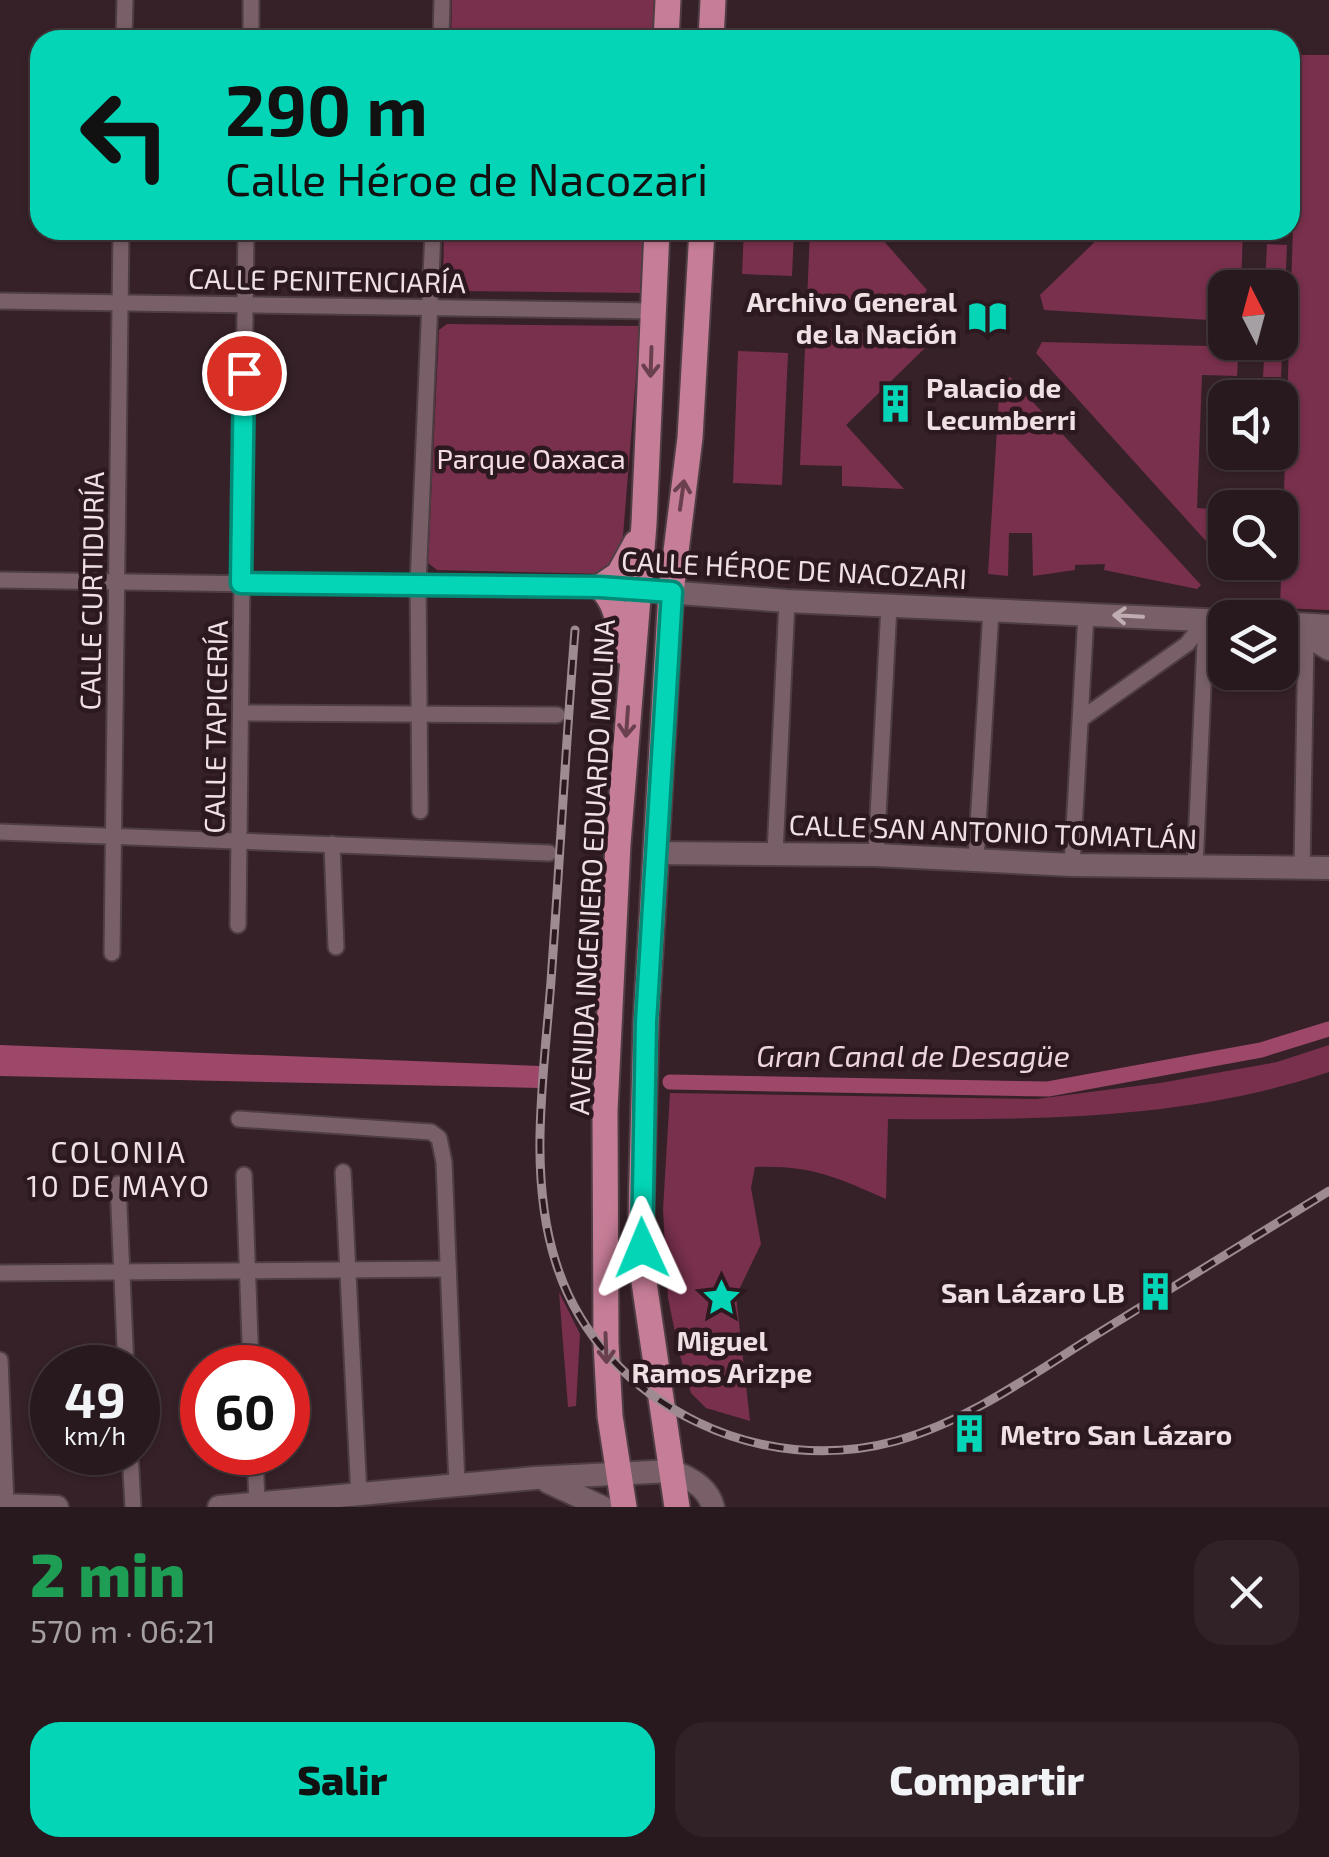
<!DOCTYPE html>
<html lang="es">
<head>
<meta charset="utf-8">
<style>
	body { margin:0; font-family:"Exo 2",sans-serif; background:#302227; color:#f1f3f6; height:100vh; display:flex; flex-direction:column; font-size:38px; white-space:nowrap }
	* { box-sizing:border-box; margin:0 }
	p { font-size:32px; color:#a5a0a4 }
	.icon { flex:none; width:55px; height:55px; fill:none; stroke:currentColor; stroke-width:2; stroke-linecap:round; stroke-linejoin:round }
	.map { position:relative; height:1507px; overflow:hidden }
	.panel { display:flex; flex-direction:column; background:#28191e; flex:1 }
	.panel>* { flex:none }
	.top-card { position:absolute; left:30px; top:30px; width:1270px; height:210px; border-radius:30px; box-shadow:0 2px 8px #0004,0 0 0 2px #44383c; background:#03d5b6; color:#111; overflow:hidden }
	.needle { width:65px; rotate:354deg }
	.controls { position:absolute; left:1208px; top:270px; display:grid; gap:20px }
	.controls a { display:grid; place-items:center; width:90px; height:90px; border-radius:20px; background:#28191e; box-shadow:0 2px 8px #0004,0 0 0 2px #44383c; font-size:50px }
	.speed { position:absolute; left:30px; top:1345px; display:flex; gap:20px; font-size:50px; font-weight:700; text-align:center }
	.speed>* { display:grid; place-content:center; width:130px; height:130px; border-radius:50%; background:#28191e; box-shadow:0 2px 8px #0004,0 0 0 2px #44383c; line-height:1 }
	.speed small { font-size:25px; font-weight:400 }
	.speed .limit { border:15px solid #d22; background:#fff; color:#111 }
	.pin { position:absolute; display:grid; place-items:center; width:85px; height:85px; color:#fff; margin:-42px; border:5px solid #fff; border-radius:50%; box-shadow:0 2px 10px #0007 }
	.me { position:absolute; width:110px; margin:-55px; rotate:359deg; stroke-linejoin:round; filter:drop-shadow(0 0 8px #0008) }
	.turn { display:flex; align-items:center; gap:35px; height:210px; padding:0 30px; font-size:45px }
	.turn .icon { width:130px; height:130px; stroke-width:2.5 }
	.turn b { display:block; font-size:70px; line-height:85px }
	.round { display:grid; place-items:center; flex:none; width:105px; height:105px; border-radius:30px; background:#302227 }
	.summary { display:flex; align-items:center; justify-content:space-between; height:170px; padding:0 30px }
	h1 { font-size:60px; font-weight:800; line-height:75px; color:#1e9e55 }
	.action { display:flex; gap:20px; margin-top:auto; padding:20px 30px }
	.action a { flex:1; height:115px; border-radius:30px; background:#03d5b6; color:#111; font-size:40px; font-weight:800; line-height:115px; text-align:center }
	.action a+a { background:#302227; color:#f1f3f6 }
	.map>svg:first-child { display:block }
	.green { fill:#79304d }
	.water { fill:#9d4869 }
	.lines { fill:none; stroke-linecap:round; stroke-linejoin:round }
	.canal { stroke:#9d4869; stroke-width:15 }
	.street-casing { stroke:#4f3d44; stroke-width:19 }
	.secondary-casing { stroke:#4f3d44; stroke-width:26 }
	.primary-casing { stroke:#4f3d44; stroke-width:29 }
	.street { stroke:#796068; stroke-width:15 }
	.secondary { stroke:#796068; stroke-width:22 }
	.primary { stroke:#c67d97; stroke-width:25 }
	.rail-casing { stroke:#9d8b91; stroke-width:9 }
	.rail { stroke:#2c181f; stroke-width:5; stroke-dasharray:15; stroke-linecap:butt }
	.oneway { stroke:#6a404f }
	.oneway2 { stroke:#c0adb2 }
	.route-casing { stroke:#028a76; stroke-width:25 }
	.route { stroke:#03d5b6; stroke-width:18 }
	.labels { text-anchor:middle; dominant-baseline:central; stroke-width:9; stroke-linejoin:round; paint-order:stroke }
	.street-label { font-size:28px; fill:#efe0e4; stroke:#2c181f }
	.poi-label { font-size:28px; font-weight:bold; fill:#efe0e4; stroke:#2c181f; text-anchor:end }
	.park-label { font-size:28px; fill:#f6dde5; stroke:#2c181f }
	.water-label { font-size:30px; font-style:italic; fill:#efd6de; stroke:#2c181f }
	.neighbourhood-label { font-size:30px; letter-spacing:2.5px; fill:#efe0e4; stroke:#2c181f }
</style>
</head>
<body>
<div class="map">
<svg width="1329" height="1507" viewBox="0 0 1329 1507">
	<rect width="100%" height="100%" fill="#362128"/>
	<g class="green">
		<polygon points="452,0 660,0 658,40 451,40"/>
		<polygon points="1299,55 1329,55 1329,610 1280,608"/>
		<polygon points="444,230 647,230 643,293 451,291 443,283"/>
		<polygon points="744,230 794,230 792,276 742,274"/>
		<polygon points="810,230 874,230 927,290 923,296 807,302"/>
		<polygon points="1107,230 1243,230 1241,286 1253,287 1225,288 1225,342 1239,343 1237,376 1202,375 1197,508 1225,510 1224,561 1036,353 1042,342 1209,346 1209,320 1044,310 1040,295"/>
		<polygon points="1267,244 1287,245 1281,377 1263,377 1265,343 1280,342 1280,288 1265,287"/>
		<polygon points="447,324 640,326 622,548 605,574 437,570 428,563 439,330"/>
		<polygon points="806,326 920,339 925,348 846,425 904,489 842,486 842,466 800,465"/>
		<polygon points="738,351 788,353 782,485 733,483"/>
		<polygon points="1010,377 1201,585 1197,589 1104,570 1105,564 1075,565 1075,570 1033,576 1032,533 1009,533 1008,576 988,574 1000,381"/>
		<path d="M1329,1045V1072C1187,1120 1035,1120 888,1119L886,1199C836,1177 811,1165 755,1167L751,1188L761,1244L736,1296L750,1421L706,1408L691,1393L679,1352L668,1298L663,1210L670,1093L1036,1099L1160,1083L1277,1062Z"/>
		<polygon points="559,1292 580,1334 576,1406 568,1407"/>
	</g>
	<polygon class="water" points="0,1045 541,1066 540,1088 0,1076"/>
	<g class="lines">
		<polyline class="canal" points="670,1082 1048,1089 1261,1050 1329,1029"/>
		<defs>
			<g id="street">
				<polyline points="124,40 125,0"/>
				<polyline points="251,40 251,0"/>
				<polyline points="441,40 442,0"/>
				<polyline points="0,301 654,311"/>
				<polyline points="0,580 638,590"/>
				<polyline points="241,713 557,715"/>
				<polyline points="1081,719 1187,644 1206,620"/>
				<polyline points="420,811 418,585 433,230"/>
				<polyline points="0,832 549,853"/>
				<polyline points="332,844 336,947"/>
				<polyline points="775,854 787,601"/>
				<polyline points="876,855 889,605"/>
				<polyline points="976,859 991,610"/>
				<polyline points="1072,865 1086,615"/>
				<polyline points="1195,867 1206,620"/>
				<polyline points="1302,868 1306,635"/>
				<polyline points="238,925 246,230"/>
				<polyline points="112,953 121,230"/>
				<polyline points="239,1119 431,1132 439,1138 444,1162 457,1486"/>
				<polyline points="343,1172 359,1496"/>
				<polyline points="244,1175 251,1368"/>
				<polyline points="118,1184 126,1368"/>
				<polyline points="0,1273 448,1269"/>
				<polyline points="0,1360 6,1505"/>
				<polyline points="130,1452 133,1507"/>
				<polyline points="255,1452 257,1505"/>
			</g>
			<g id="secondary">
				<polyline points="638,590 787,601 1225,621"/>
				<polyline points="1280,623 1329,626"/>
				<polyline points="1290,625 1329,649"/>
				<polyline points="655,853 876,855 1072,865 1329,868"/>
				<polyline points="548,1482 602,1507"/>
				<polyline points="0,1505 57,1507"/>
				<path d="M219,1507L535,1478L671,1471C689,1477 708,1487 713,1507"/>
			</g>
			<g id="primary">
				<polyline points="666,40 668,0"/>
				<polyline points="711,40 713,0"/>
				<path d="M624,652C619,629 618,603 600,587L619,574L636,543"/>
				<polyline points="624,1507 610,1416 606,1343 605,1110 618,844 644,524 657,230"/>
				<polyline points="677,1507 644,1282 641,1214 646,1022 671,592 690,438 702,230"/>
			</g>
		</defs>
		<use href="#street" class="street-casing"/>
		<use href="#secondary" class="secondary-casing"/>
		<use href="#primary" class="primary-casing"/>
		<use href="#street" class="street"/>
		<use href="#secondary" class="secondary"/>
		<use href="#primary" class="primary"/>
		<defs>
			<path id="rail" d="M575,630C566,742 560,855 552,967C546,1062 526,1170 556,1263C578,1334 631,1390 697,1422C759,1452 829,1459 896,1441C967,1421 1027,1378 1089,1339C1169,1290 1249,1240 1329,1191"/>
		</defs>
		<use href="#rail" class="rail-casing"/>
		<use href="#rail" class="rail"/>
	</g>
	<defs><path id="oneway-shaft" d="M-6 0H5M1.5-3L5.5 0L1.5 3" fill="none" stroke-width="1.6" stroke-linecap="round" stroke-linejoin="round" transform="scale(2.5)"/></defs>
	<g class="oneway">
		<use href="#oneway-shaft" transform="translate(651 362) rotate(92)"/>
		<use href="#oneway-shaft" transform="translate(682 495) rotate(-82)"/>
		<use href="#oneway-shaft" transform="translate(627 722) rotate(94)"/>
		<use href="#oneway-shaft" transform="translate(606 1348) rotate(88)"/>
	</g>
	<use class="oneway2" href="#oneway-shaft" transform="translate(1128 616) rotate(-177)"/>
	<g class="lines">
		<defs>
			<polyline id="route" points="244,373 241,583 600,587 672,592 646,1022 642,1248"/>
		</defs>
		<use href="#route" class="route-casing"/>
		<use href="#route" class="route"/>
	</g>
	<defs>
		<symbol id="library-bare" viewBox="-9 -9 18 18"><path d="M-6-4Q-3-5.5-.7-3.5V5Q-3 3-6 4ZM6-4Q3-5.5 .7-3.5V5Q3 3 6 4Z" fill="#03d5b6" stroke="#2c181f" stroke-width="2.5" paint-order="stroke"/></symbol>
		<symbol id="building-bare" viewBox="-9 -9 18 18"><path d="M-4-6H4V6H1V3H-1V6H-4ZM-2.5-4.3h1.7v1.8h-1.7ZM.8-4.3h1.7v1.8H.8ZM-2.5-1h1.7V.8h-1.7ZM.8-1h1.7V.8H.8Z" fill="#03d5b6" stroke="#2c181f" stroke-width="2.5" paint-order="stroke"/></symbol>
		<symbol id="sight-bare" viewBox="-9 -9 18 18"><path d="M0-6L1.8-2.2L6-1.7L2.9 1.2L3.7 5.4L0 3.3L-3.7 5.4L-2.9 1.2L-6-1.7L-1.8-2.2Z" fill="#03d5b6" stroke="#2c181f" stroke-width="2.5" paint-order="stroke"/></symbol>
	</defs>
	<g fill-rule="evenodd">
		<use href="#library-bare" x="960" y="290" width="55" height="55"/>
		<use href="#building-bare" x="868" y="376" width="55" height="55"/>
		<use href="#building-bare" x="1128" y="1264" width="55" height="55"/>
		<use href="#sight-bare" x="694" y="1270" width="55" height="55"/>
		<use href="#building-bare" x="942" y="1406" width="55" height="55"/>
	</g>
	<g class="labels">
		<g class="street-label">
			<text transform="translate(327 280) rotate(1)">CALLE PENITENCIARÍA</text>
			<text transform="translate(794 569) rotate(3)">CALLE HÉROE DE NACOZARI</text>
			<text transform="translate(91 591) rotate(-89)">CALLE CURTIDURÍA</text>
			<text transform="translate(215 727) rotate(-89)">CALLE TAPICERÍA</text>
			<text transform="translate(993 831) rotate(2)">CALLE SAN ANTONIO TOMATLÁN</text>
			<text transform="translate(591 867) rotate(-87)">AVENIDA INGENIERO EDUARDO MOLINA</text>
		</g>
		<g class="poi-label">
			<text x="957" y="301">Archivo General<tspan x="957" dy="32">de la Nación</tspan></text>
			<text x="926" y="387" text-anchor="start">Palacio de<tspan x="926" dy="32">Lecumberri</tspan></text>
			<text x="1125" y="1292">San Lázaro LB</text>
			<text x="722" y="1340" text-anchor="middle">Miguel<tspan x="722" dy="32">Ramos Arizpe</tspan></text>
			<text x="1000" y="1434" text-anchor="start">Metro San Lázaro</text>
		</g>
		<g class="park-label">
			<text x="531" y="458">Parque Oaxaca</text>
		</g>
		<g class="water-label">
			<text x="913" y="1055">Gran Canal de Desagüe</text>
		</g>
		<g class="neighbourhood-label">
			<text x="119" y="1151">COLONIA<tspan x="119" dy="34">10 DE MAYO</tspan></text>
		</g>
	</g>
</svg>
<div class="controls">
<a><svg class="needle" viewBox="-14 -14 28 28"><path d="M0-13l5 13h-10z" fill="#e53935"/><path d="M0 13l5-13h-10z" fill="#a5a0a4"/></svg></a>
<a><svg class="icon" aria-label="sound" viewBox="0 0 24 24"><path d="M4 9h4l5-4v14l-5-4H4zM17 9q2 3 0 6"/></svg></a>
<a><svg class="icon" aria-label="search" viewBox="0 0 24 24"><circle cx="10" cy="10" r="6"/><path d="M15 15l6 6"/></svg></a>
<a><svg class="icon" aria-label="layers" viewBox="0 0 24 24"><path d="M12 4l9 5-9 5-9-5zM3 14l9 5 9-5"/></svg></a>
</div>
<div class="speed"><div>49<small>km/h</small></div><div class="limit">60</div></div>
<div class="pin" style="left:244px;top:373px;background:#d93025"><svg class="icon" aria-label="arrive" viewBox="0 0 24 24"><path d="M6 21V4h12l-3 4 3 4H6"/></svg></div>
<svg class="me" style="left:642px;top:1248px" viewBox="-20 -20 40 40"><path d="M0-17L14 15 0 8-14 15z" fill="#03d5b6" stroke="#fff" stroke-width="4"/></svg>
<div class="top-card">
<div class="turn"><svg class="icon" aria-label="left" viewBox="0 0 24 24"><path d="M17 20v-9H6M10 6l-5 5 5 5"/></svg><div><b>290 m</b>Calle Héroe de Nacozari</div></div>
</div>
</div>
<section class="panel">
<div class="summary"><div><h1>2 min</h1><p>570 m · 06:21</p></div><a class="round"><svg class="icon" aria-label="close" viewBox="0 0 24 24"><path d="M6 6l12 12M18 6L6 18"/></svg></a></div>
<div class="action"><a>Salir</a><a>Compartir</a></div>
</section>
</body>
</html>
